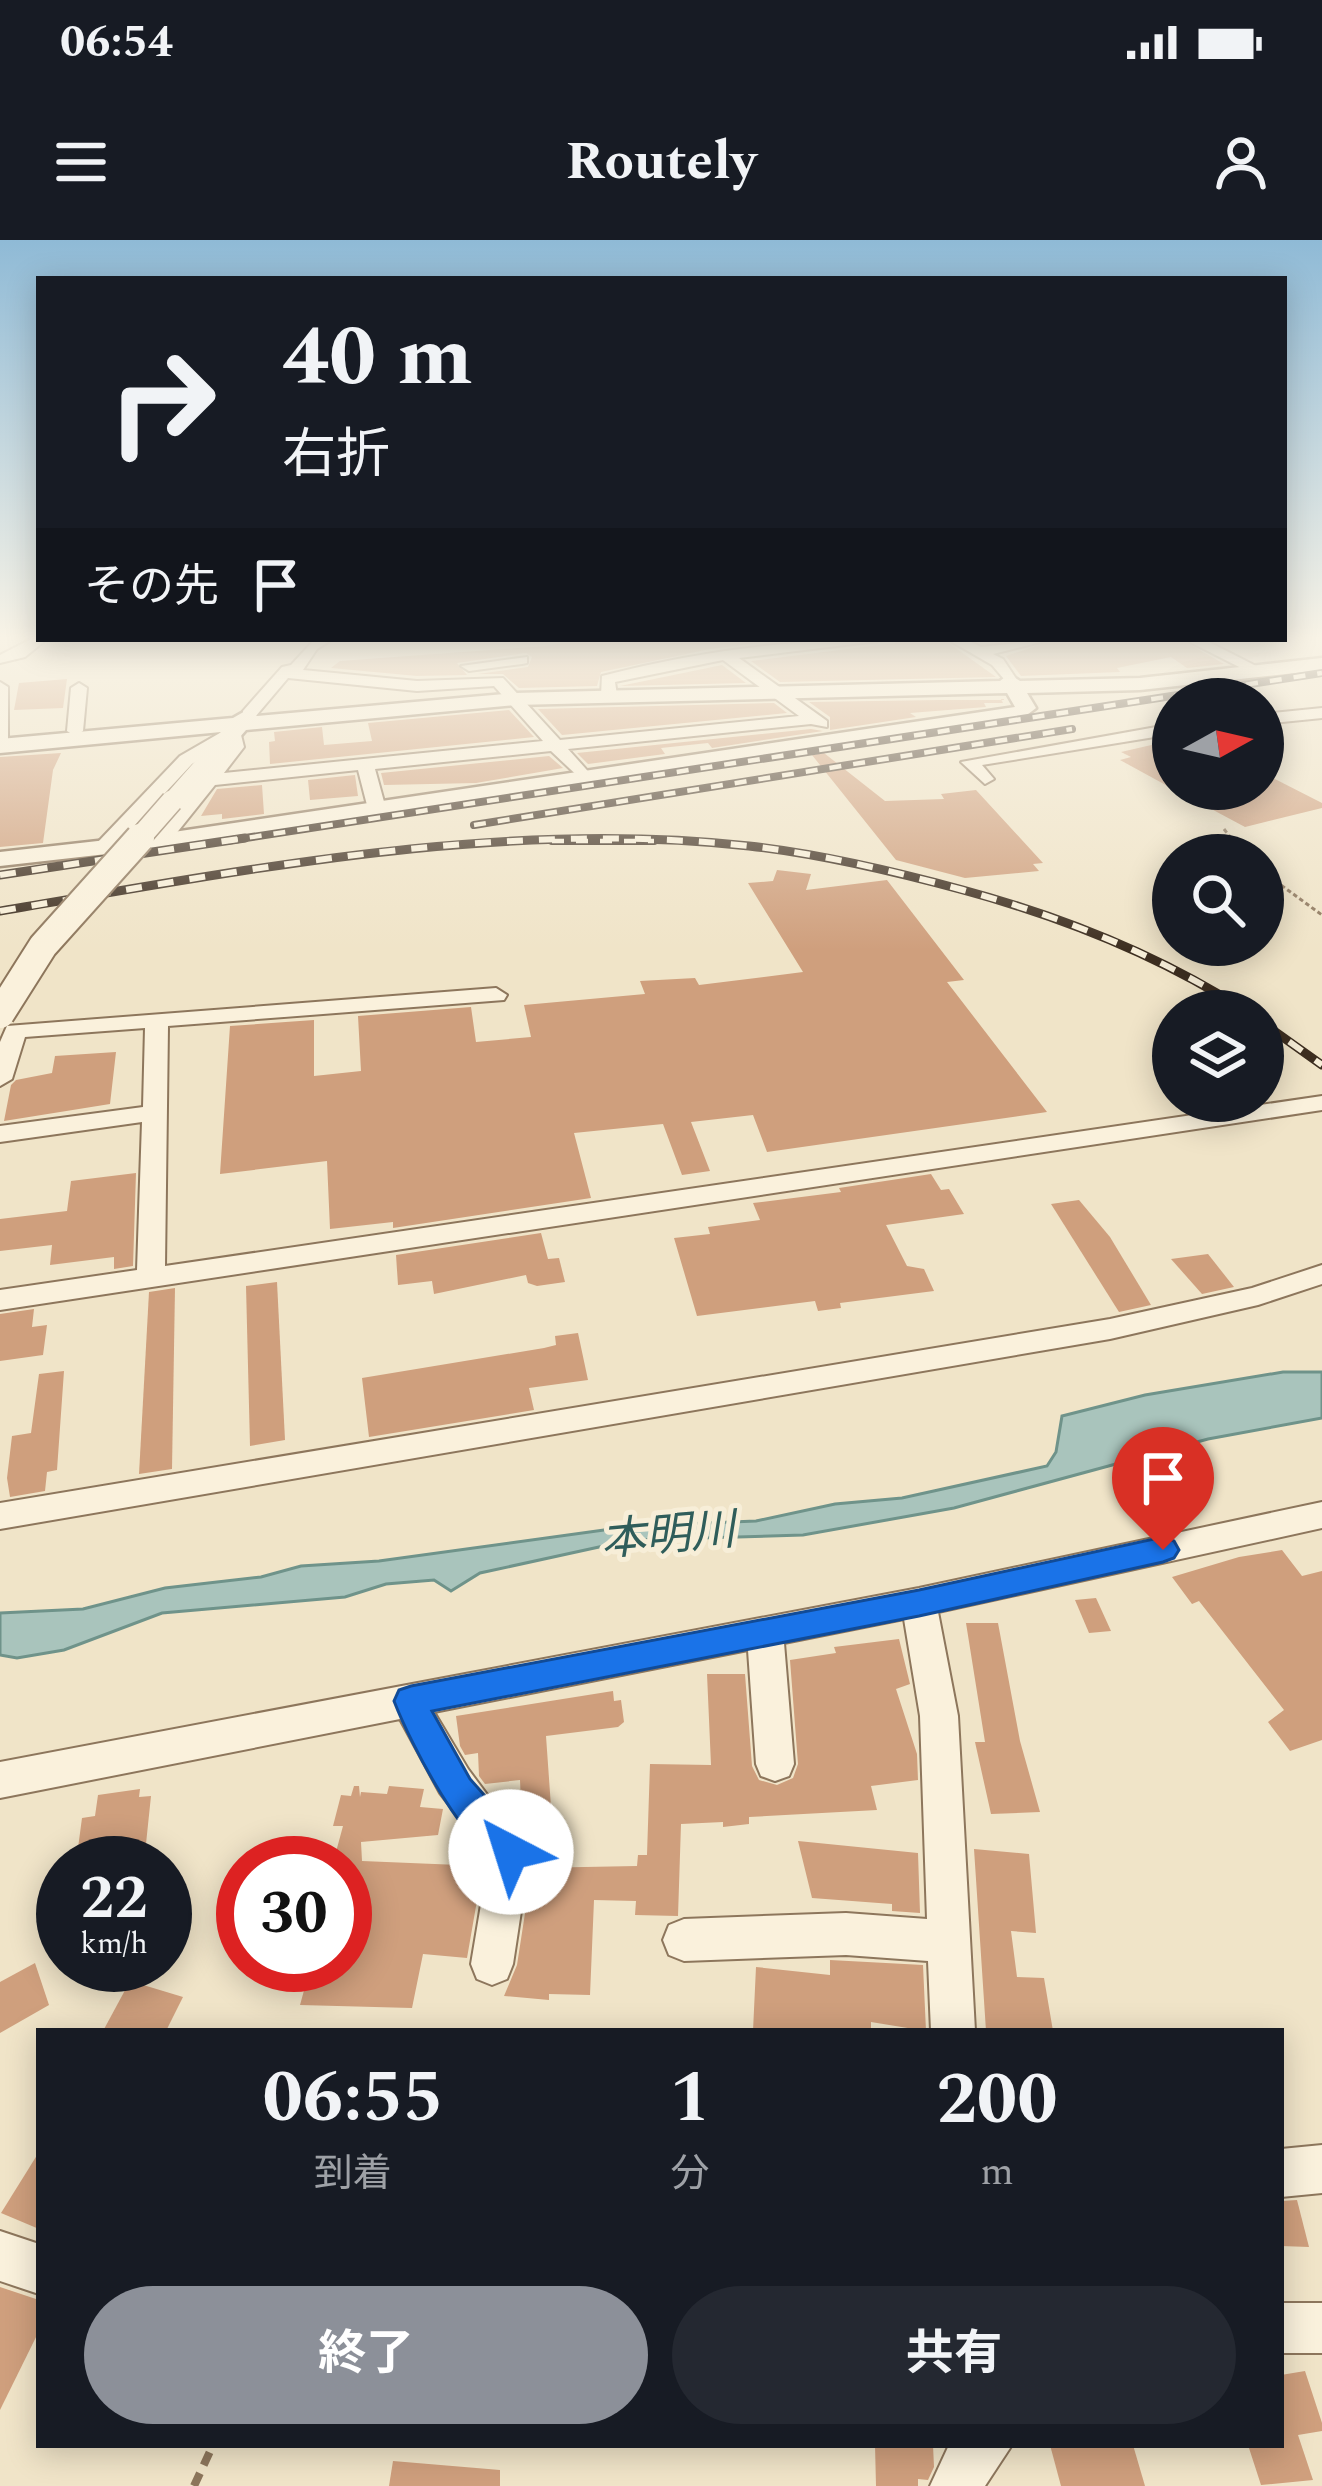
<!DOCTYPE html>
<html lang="ja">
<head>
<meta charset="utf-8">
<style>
	body { margin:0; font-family:Spectral,"Noto Sans JP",serif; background:#242831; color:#f1f3f6; height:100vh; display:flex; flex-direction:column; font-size:45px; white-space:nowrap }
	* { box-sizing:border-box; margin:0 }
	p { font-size:39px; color:#9ea1a6 }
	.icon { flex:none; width:66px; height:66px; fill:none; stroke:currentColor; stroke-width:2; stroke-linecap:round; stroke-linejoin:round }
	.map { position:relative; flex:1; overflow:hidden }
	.panel { position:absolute; left:36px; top:1788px; width:1248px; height:420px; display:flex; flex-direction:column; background:#171b24; border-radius:0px; box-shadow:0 6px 30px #0003 }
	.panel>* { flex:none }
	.guide { position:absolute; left:36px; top:36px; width:1251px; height:366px; border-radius:0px; box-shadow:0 6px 30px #0003; background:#171b24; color:#f1f3f6; overflow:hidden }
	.needle { width:78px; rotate:82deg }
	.buttons { position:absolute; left:1152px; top:438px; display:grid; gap:24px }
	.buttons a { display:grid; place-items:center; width:132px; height:132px; border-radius:50%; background:#171b24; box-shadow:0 6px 30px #0003; font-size:60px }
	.speed { position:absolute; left:36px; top:1596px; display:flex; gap:24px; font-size:60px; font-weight:700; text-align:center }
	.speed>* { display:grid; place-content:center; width:156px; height:156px; border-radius:50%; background:#171b24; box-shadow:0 6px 30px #0003; line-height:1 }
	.speed small { font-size:30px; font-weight:400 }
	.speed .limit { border:18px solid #d22; background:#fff; color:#111 }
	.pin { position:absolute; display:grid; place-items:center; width:102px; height:102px; color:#fff; margin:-123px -51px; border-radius:50% 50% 50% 0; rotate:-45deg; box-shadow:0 0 12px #0007 }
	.pin .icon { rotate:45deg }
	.me { position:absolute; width:132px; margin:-66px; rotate:320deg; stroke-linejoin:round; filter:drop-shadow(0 0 9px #0008) }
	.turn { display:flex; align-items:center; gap:42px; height:252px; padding:0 48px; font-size:54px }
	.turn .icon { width:156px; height:156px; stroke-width:2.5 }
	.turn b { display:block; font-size:84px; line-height:102px }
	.then { display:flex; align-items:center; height:114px; padding:0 48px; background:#0003; gap:24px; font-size:45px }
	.eta { display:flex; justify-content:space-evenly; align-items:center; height:204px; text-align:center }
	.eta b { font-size:72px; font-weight:700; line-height:84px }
	.action { display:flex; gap:24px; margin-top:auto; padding:24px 48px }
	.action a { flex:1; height:138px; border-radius:72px; background:#8c9099; color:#fff; font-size:48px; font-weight:700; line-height:138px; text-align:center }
	.action a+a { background:#242831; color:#f1f3f6 }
	.status { display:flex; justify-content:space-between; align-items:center; height:84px; padding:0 60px; background:#171b24; direction:ltr }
	.status svg { height:33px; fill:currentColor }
	header { display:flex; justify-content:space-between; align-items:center; height:156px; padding:0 48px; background:#171b24; font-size:54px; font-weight:700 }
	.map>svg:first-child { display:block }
	.water { fill:#a9c4bc; stroke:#6f938a; stroke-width:3 }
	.building { fill:#cf9f7d }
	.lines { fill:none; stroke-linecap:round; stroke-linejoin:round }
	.minor-casing { stroke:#8d765c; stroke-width:4 }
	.tertiary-casing { stroke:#8d765c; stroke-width:5 }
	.path-far1 { stroke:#8d765c; stroke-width:3; stroke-dasharray:4.5 3; stroke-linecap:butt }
	.path { stroke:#8d765c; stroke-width:8; stroke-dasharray:14 9; stroke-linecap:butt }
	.minor { fill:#faf1dc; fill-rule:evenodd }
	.tertiary { fill:#faf1dc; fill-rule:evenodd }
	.rail-far1-casing { stroke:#3d2e20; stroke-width:8 }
	.rail-casing { stroke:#3d2e20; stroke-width:9 }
	.rail-far1 { stroke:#f7eed8; stroke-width:4.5; stroke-dasharray:12; stroke-linecap:butt }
	.rail { stroke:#f7eed8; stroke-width:6; stroke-dasharray:16; stroke-linecap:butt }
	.tertiary-bridge-far1-casing { stroke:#8d765c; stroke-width:24; stroke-linecap:butt }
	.tertiary-bridge-casing { stroke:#8d765c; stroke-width:32; stroke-linecap:butt }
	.tertiary-bridge-far1 { stroke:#faf1dc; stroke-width:21 }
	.tertiary-bridge { stroke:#faf1dc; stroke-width:28 }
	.route { fill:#1a73e8; stroke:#114b97; stroke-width:3 }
	.labels { text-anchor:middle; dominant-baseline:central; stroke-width:10; stroke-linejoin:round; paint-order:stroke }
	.water-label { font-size:45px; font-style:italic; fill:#2f5d5a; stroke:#f7eed8 }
</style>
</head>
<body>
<div class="status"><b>06:54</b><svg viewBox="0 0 49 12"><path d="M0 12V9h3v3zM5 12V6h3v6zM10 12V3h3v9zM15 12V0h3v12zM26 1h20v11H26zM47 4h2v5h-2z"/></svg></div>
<header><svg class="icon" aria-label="menu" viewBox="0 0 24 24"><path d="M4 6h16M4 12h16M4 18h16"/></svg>Routely<svg class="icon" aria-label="person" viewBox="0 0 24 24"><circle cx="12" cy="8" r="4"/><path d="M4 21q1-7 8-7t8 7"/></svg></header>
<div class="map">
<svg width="1322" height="2246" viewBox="0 0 1322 2246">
	<rect width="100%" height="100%" fill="#f0e4c8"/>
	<polygon class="water" points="1283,1132 1322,1132 1322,1178 1208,1199 954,1268 803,1295 631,1300 480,1333 451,1351 434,1340 386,1344 345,1357 162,1373 64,1410 17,1418 0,1415 0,1373 83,1369 165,1348 261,1337 301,1326 379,1321 633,1286 756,1281 835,1264 902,1258 1047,1226 1056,1212 1062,1176 1145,1155"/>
	<g class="building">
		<polygon points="588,399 791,399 710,409 601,432 597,446 519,448 503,434 478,434 528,427 532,417 526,413 457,423 467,435 417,436 331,428 340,421 545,406"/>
		<polygon points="898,399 943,399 996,437 780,442 751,421 895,403"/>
		<polygon points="1057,399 1180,399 1224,424 1187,428 1171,417 1117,428 1120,432 1021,436 1006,416"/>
		<polygon points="722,425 746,443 620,446"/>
		<polygon points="67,439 63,468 14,470 19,443"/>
		<polygon points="1001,459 1003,463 984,463 986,467 910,473 916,477 830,490 830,477 809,462 1005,459"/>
		<polygon points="774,463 787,473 562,495 538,469"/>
		<polygon points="509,470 534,497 270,524 269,502 275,501 274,492 322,487 324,505 372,501 368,483"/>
		<polygon points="811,489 823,491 712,508 708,503 661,508 665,514 588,524 577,513"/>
		<polygon points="1173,500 1173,549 1120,520 1131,517 1121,512"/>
		<polygon points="61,513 53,530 43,603 0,607 0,517"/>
		<polygon points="824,513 885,561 944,559 941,554 976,550 1043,623 1033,624 1039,631 965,638 896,620 812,515"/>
		<polygon points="549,516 563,528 476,543 384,545 381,533"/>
		<polygon points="1263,533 1322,563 1322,568 1245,587 1174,549 1263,549"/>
		<polygon points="355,535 358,556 310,560 308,540"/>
		<polygon points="262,545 264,574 222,579 222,574 201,576 217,549"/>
		<polygon points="777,630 811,634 806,650 887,640 964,740 947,742 1047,872 767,912 753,875 691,882 710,931 682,935 663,884 574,893 591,958 393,988 393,982 330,989 327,921 220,934 230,786 314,780 314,836 361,831 358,776 471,767 476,802 531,797 524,765 645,754 640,741 695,738 699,745 803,732 748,643 773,641"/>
		<polygon points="116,812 110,864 4,881 11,845 16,840 52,833 55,816"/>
		<polygon points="136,933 133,1026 114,1029 114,1017 50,1025 52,1005 0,1011 0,979 67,971 71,941"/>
		<polygon points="931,934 941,950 949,949 964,974 886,985 907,1026 924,1029 934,1051 840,1063 841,1068 818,1071 815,1061 697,1076 674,998 710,994 708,987 760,980 753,963 841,952 839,948"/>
		<polygon points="1079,960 1110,997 1151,1065 1119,1072 1051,964"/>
		<polygon points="541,993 548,1019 559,1018 565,1042 537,1046 528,1043 526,1035 434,1054 432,1041 398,1045 396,1015"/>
		<polygon points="1208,1014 1234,1047 1202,1054 1171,1019"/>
		<polygon points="277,1042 285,1200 250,1206 246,1046"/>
		<polygon points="175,1048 172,1229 139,1234 149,1052"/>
		<polygon points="34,1069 32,1087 47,1085 43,1115 0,1121 0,1074"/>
		<polygon points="578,1093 588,1140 529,1148 534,1170 369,1197 362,1138 544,1108 556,1105 555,1096"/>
		<polygon points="64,1131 57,1230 47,1232 45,1251 10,1257 7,1238 12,1196 31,1193 39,1134"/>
		<polygon points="1282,1310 1302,1336 1322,1331 1322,1500 1290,1511 1268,1482 1284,1470 1199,1361 1192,1364 1172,1337 1239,1317"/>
		<polygon points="1096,1358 1111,1391 1089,1393 1075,1360"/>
		<polygon points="966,1383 998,1383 1020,1501 1040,1572 991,1574 975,1502 985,1502"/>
		<polygon points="899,1399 910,1444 896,1449 917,1514 918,1540 871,1546 877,1570 749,1577 749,1584 723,1587 723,1582 681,1584 678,1676 635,1675 636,1661 594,1660 590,1755 549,1754 549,1760 504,1756 517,1725 532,1628 637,1626 638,1615 647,1615 650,1524 711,1525 707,1434 745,1434 752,1526 759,1540 777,1545 793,1538 798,1524 790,1420 836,1413 834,1407"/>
		<polygon points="613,1451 614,1461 621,1460 624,1482 618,1487 546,1496 552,1581 522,1584 520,1540 485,1544 479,1536 478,1513 465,1515 460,1506 456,1476"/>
		<polygon points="354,1546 359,1546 360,1557 361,1552 387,1554 389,1546 424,1549 420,1567 443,1569 438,1595 361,1602 362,1621 483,1626 467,1718 423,1714 412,1768 300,1765 311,1725 345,1725 345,1623 333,1623 343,1586 333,1586 341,1555 351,1556"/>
		<polygon points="140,1549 139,1557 151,1556 144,1623 76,1623 82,1578 95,1576 98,1555"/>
		<polygon points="798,1601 918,1613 920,1673 892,1671 892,1664 812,1658"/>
		<polygon points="974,1609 1029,1614 1036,1693 1011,1691 1017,1737 1044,1738 1053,1791 986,1791"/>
		<polygon points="830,1720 923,1725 926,1791 871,1782 871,1791 753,1791 756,1727 830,1735"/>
		<polygon points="35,1723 49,1765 0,1793 0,1742"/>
		<polygon points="130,1741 183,1757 166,1791 103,1791"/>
		<polygon points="39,1912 39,1989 1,1973"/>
		<polygon points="1297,1960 1309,2007 1281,2006 1281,1961"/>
		<polygon points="0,2047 39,2060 39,2091 0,2170"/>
		<polygon points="1305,2131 1322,2183 1322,2191 1298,2195 1313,2240 1261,2245 1248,2205 1281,2205 1281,2135"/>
		<polygon points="875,2205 933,2205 934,2227 928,2240 918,2239 918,2246 876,2246"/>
		<polygon points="1050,2205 1133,2205 1145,2246 1061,2246"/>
		<polygon points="393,2221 500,2230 500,2246 389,2246"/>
	</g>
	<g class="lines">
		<defs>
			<g id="minor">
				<polygon points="39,395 47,399 25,417 0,423 0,415"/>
				<path d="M315,399H333L317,409L303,430L417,441L503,438L560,500L799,476L723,420L615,442L617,455L609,460L601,455L602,436C698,411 794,399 894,399L739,418L827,481V487L811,484L568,509L594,538L585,543L551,511L375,529L386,569L377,574L368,569L358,530L215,545L167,605H153V597L227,507L226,502L192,524L112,610H98V602L180,516L232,486L240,491L244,507L224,533L543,501L494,446L417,451L288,438L255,477H243V471L282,427L291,425Z"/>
				<polygon points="947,399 965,399 981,407 1053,399 993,414 1003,419 1017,440 1009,445 992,425"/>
				<polygon points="1184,399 1203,399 1260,428 1247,431"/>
				<polygon points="527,417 527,423 522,424 469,431 461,426"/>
				<polygon points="0,442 8,447 8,499 0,504"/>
				<polygon points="79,443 87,448 83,491 75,496 67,491 71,448"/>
				<polygon points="1322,468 1322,478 1263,484 1263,474"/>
				<polygon points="1173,484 1173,494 982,525 994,539 985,544 961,522"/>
				<polygon points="496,748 507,755 504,760 168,786 165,1026 1322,856 1322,870 0,1070 0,1050 137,1030 142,882 0,902 0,886 143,867 145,788 25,797 12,839 0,846 0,802 7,786"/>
				<polygon points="1322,1025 1322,1044 1258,1065 1110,1099 0,1289 0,1263 1110,1079 1252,1048"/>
				<polygon points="1322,1262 1322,1288 938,1372 958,1476 975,1791 931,1791 928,1721 846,1715 684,1721 669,1715 663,1700 669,1685 684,1679 846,1673 927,1679 920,1476 904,1379 784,1403 794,1524 789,1536 775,1541 761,1536 756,1524 748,1410 434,1472 468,1529 530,1612 513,1724 507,1739 492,1745 477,1739 471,1724 489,1617 440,1553 400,1479 0,1558 0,1522 919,1348"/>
				<polygon points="1322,1905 1322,1953 1281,1957 1281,1909"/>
				<polygon points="0,1991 39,2004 39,2054 0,2041"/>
				<rect x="1281" y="2063" width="41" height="50"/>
				<polygon points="949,2205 1012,2205 985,2246 930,2246"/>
			</g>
			<polygon id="tertiary" points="1322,418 1322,430 1140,450 1027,453 1036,468 1023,478 160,608 0,626 0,612 160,594 1015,467 1007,453 515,465 246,490 180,566 172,568 160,561 221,492 0,513 0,499 233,478 247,470 257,476 515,453 1000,441 1009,434 1020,441 1140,438"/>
		</defs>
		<use href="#minor" class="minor-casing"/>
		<use href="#tertiary" class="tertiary-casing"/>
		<g class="path-far1">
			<polyline points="1224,589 1244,615"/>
			<polyline points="1263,632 1322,675"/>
		</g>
		<polyline class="path" points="194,2246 213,2205"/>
		<use href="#minor" class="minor"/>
		<use href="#tertiary" class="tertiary"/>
		<defs>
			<g id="rail-far1">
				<polyline points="474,585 1072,489"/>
				<polyline points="226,601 1322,433"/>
				<polyline points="552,601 654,601"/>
			</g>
			<g id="rail">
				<polyline points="0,635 245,598"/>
				<path d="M0,671C247,630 498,579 749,606C822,614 893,631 963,650C1063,677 1159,715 1246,771"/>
				<polyline points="1263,783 1322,825"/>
			</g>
		</defs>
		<use href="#rail-far1" class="rail-far1-casing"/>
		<use href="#rail" class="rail-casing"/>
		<use href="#rail-far1" class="rail-far1"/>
		<use href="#rail" class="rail"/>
		<defs>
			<polyline id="tertiary-bridge-far1" points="137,601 172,561"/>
			<polyline id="tertiary-bridge" points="0,774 43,706 140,598"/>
		</defs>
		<use href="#tertiary-bridge-far1" class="tertiary-bridge-far1-casing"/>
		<use href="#tertiary-bridge" class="tertiary-bridge-casing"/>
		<use href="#tertiary-bridge-far1" class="tertiary-bridge-far1"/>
		<use href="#tertiary-bridge" class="tertiary-bridge"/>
	</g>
	<linearGradient id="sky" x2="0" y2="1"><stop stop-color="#8fbad6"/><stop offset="0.56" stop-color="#f8f3e6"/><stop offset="1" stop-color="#f8f3e6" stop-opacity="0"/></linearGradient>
	<rect width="1322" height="710" fill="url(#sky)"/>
	<path class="route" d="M1163,1297L1174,1301L1179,1310L1174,1318L1163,1322L919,1376L432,1471L470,1539L524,1600L529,1612L524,1625L511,1630C466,1612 411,1505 394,1461L399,1450L411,1446L919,1350Z"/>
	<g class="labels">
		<g class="water-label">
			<text transform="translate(668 1296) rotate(-5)">本明川</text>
		</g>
	</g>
</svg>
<div class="buttons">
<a><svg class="needle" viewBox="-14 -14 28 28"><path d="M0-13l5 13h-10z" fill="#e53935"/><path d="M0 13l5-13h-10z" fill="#9ea1a6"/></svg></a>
<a><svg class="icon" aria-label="search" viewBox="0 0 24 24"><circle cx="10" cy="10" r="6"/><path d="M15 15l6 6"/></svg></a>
<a><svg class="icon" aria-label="layers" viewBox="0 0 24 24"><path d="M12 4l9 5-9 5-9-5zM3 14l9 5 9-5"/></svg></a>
</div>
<div class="speed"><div>22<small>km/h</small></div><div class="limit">30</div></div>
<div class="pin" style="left:1163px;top:1310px;background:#d93025"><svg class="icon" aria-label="arrive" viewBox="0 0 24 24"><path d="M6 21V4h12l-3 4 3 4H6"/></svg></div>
<svg class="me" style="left:511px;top:1612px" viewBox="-20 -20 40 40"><circle r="19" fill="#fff"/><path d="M0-13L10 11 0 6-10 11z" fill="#1a73e8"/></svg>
<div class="guide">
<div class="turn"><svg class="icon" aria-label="right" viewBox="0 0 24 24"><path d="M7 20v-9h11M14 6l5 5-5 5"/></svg><div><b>40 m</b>右折</div></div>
<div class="then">その先<svg class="icon" aria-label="arrive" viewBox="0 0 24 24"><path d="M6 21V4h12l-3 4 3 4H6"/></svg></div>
</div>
<section class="panel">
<div class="eta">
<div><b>06:55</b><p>到着</p></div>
<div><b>1</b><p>分</p></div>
<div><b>200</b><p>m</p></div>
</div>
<div class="action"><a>終了</a><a>共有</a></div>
</section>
</div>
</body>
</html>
